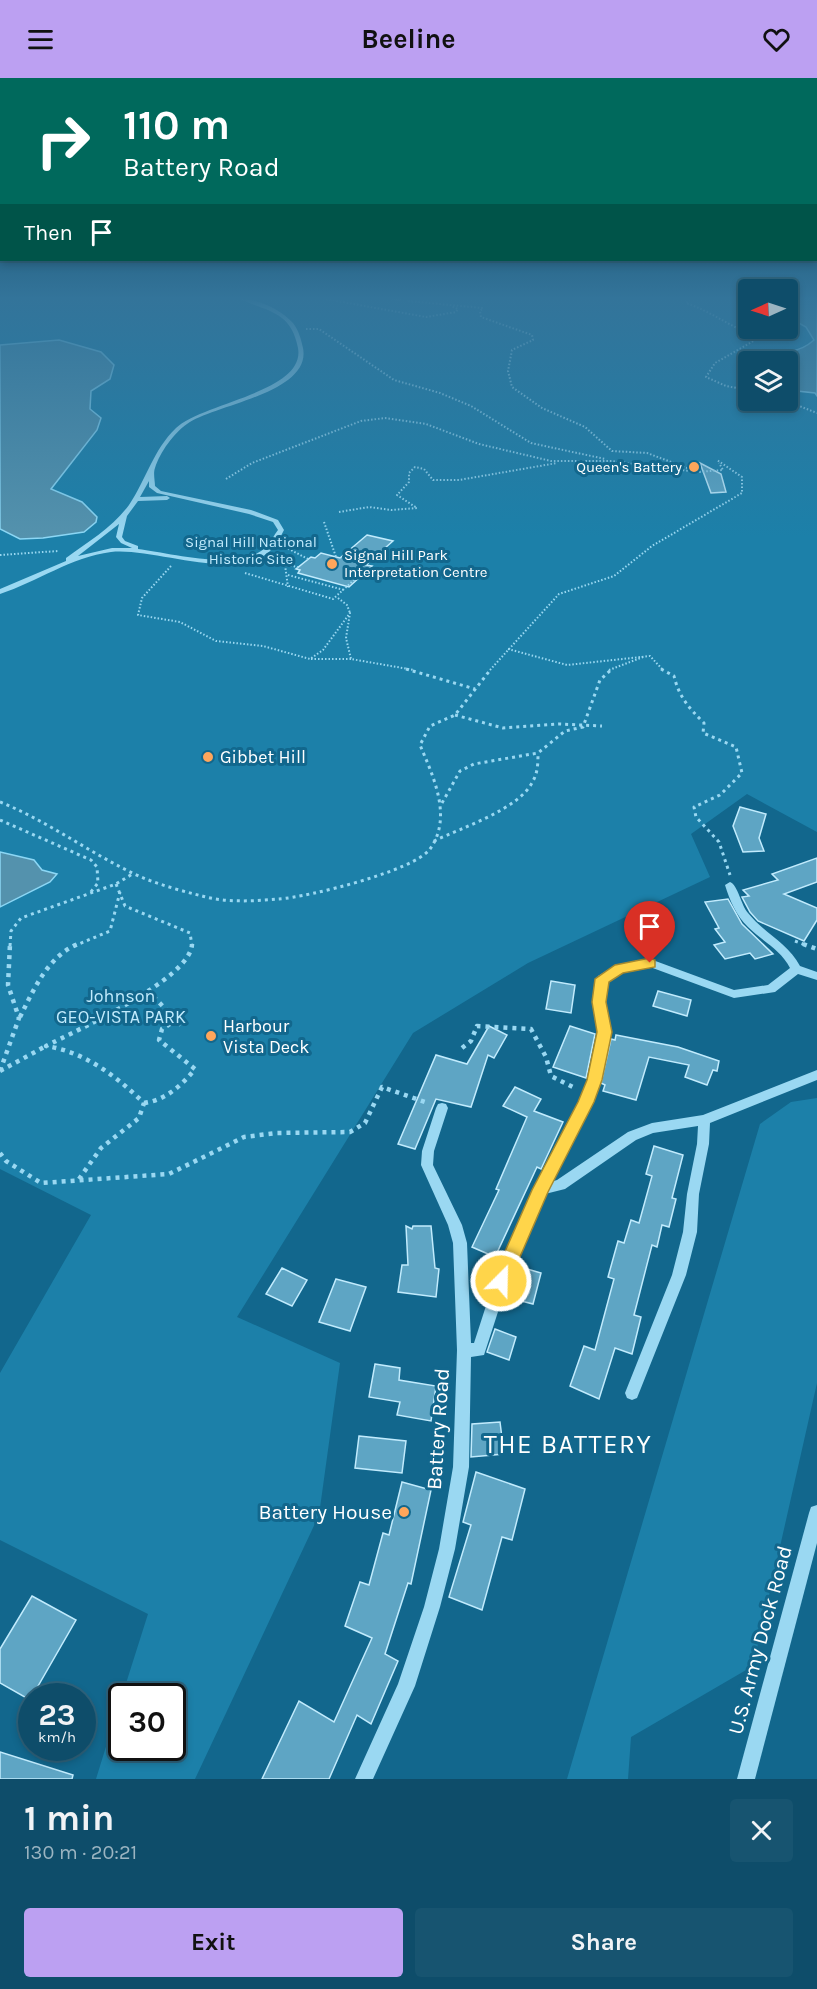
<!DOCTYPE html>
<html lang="en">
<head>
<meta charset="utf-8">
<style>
	body { margin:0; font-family:Karla,sans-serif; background:#175470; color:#f1f3f6; height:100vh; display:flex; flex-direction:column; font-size:22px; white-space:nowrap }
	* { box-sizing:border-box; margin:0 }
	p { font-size:20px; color:#9bb4c1 }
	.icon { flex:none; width:33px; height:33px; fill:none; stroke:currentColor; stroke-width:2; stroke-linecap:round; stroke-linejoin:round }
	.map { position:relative; height:1701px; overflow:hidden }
	.panel { display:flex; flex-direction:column; background:#0e4d6a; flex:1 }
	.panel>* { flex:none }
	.banner { position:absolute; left:0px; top:0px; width:818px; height:183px; box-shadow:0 3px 9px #0003,0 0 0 2px #2e647e; background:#00695c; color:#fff; overflow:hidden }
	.needle { width:39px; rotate:267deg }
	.controls { position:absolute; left:738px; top:201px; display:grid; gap:12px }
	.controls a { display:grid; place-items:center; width:60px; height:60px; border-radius:6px; background:#0e4d6a; box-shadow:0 3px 9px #0003,0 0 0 2px #2e647e; font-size:30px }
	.speed { position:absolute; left:18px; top:1605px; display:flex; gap:12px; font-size:30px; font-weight:700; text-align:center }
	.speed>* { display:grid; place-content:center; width:78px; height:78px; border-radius:50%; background:#0e4d6a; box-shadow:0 3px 9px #0003,0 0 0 2px #2e647e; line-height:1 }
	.speed small { font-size:15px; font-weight:400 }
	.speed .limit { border:3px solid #111; border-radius:9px; background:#fff; color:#111 }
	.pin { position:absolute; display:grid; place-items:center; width:51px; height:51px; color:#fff; margin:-62px -26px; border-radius:50% 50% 50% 0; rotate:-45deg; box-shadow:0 0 6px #0007 }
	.pin .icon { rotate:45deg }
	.me { position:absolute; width:66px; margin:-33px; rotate:23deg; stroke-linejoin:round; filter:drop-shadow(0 0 4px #0008) }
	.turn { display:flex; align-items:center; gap:21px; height:126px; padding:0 24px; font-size:27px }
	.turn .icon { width:78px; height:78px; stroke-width:2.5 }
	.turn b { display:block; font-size:42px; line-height:51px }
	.then { display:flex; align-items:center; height:57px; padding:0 24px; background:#0003; gap:12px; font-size:22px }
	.round { display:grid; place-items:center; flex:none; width:63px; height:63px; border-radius:6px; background:#175470 }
	.summary { display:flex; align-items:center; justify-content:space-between; height:102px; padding:0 24px }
	h1 { font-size:36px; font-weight:700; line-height:45px }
	.action { display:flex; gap:12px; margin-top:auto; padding:12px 24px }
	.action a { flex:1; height:69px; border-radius:6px; background:#bca0f2; color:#111; font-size:24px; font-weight:700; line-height:69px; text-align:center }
	.action a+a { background:#175470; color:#f1f3f6 }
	header { display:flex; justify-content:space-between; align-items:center; height:78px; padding:0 24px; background:#bca0f2; color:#111; font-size:27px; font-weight:700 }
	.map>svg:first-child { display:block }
	.green { fill:#1c80a9 }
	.water { fill:#5492ad; stroke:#8cd7f5; stroke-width:1.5 }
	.building { fill:#5ea5c4; stroke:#c1ebfd; stroke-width:1.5 }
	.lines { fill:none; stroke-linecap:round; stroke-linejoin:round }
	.path-far2 { stroke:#9ad8f2; stroke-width:2; stroke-dasharray:1.5 2; stroke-linecap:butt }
	.path-far1 { stroke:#9ad8f2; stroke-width:3; stroke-dasharray:3 4; stroke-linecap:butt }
	.path { stroke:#9ad8f2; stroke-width:4.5; stroke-dasharray:4 5; stroke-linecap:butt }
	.minor { fill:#9ad8f2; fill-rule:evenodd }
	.route { fill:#ffd54a; stroke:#a68a30; stroke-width:1.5 }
	.poi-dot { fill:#ffa65b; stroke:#12678d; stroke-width:2 }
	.labels { text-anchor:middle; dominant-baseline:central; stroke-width:6; stroke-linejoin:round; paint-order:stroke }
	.far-poi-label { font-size:15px; fill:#fff; stroke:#12678d; text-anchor:end }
	.far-park-label { font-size:15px; fill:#c1ebfd; stroke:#12678d }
	.poi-label { font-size:18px; fill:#fff; stroke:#12678d; text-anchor:start }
	.park-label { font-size:18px; fill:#c1ebfd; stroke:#12678d }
	.near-street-label { font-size:21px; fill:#fff; stroke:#12678d }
	.near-poi-label { font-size:21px; fill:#fff; stroke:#12678d; text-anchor:end }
	.near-quarter-label { font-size:26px; letter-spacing:1.5px; fill:#fff; stroke:#12678d }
</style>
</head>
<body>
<header><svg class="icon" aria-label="menu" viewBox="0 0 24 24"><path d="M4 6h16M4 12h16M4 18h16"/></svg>Beeline<svg class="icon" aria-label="heart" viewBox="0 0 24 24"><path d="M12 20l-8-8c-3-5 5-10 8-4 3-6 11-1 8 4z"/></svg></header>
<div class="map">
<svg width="817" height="1701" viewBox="0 0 817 1701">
	<rect width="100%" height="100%" fill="#12678d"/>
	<g class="green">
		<polygon points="0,221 731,221 748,226 748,250 788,250 788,239 806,249 814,262 806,270 794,276 749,272 776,278 780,281 748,284 748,298 744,300 748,301 748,322 788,322 788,312 815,315 817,318 817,754 747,716 691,756 710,799 528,885 413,955 237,1239 340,1285 319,1437 195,1701 96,1701 121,1620 122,1670 172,1670 172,1618 122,1618 148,1536 0,1462 0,1295 91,1137 0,1091"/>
		<polygon points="817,1020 817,1305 753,1588 631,1659 628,1701 567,1701 760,1046 791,1024"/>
	</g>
	<g class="water">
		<path d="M788,221H817V318L815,315L788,312V284L771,283L780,280L747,272C773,273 794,280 814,262L806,249L788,239Z"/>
		<polygon points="59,262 101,274 114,287 110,301 91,313 90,331 101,340 97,352 51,411 82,424 97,439 96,444 84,454 43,460 20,461 0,451 0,267"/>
		<polygon points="0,774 34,782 42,792 57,796 50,804 0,829"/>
	</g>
	<g class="building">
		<polygon points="700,385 721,396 726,414 711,415"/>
		<polygon points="367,457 393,463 366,487 372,488 349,509 298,495 300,492 296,491 311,479 315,480 321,475 340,480"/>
		<polygon points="740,729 766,736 759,760 764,773 743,774 733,748"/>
		<polygon points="817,780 817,804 784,816 817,830 817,842 804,863 758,843 750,834 742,819 749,818 743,812 778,802 772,796"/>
		<polygon points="728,821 742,846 773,876 755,881 750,875 725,881 714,867 725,864 715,851 719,850 705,824"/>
		<polygon points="551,903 575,907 571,935 546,931"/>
		<polygon points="658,913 691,922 687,938 653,928"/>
		<polygon points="489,948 507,957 494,980 488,977 471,1029 436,1021 415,1071 398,1066 436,977 467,986"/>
		<polygon points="570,948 595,956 586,1000 553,989"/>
		<polygon points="616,957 678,969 719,983 717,993 713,992 707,1007 685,999 689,987 649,979 636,1022 603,1013 605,1007 601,1005 611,961 615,962"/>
		<polygon points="515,1009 541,1021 534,1033 563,1044 541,1091 537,1089 495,1179 472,1169 499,1112 496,1111 527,1039 503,1028"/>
		<polygon points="654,1068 683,1077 672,1120 676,1121 669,1149 662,1147 657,1169 652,1167 634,1237 641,1239 632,1276 615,1270 599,1321 570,1308 584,1268 595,1272 614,1201 608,1199 618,1163 624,1165 631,1142 639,1145 652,1098 646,1096"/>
		<polygon points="406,1148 412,1151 413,1148 431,1148 435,1190 439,1191 436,1219 398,1214 402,1187 408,1187"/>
		<polygon points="517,1188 541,1195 533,1226 506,1219"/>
		<polygon points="282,1190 307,1202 292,1228 266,1216"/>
		<polygon points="336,1201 366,1209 350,1253 319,1244"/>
		<polygon points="495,1251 516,1259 509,1282 487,1274"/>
		<polygon points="375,1286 400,1290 399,1302 436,1308 431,1343 397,1337 400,1324 369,1319"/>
		<polygon points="500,1344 504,1376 471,1379 472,1346"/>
		<polygon points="359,1358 406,1363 402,1395 355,1390"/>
		<polygon points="476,1394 525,1411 512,1462 502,1459 482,1532 449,1519 471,1447 463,1444"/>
		<polygon points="402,1404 431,1412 411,1506 408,1505 385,1576 398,1583 371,1646 357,1637 329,1701 262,1701 299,1623 334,1644 372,1560 345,1548 360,1504 369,1507 383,1455 389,1457"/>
		<polygon points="32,1518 76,1542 30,1622 0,1605 0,1571"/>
		<polygon points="0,1674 73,1697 72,1701 0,1701"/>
	</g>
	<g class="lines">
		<g class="path-far2">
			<polyline points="326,221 426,239 456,234 458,231 451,228"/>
			<path d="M690,221L686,225C710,233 729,248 753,257L755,262L715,285L706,299L726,308L748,312"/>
			<polyline points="408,223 483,230 480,233 481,239 532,257 533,262 512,272 508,293 512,309 542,330 585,349 612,373 647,375 698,394 723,392 719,385"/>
			<polyline points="306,251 319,251 394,302 440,315 471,328 531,365 605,381"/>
			<polyline points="784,322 817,335"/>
			<polyline points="226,401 252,385 361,343 385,340 426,346 479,366 551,383 612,383 697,394"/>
			<polyline points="339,434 369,429 391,432 417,430 397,417 409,404 409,395 415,389 424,391 433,402 459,402 557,385"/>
			<polyline points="324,444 336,479"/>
			<polyline points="285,469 308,481"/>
			<polyline points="0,477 58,473"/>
			<polyline points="275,480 285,487 298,489"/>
			<polyline points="285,487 288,509"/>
			<polyline points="171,488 142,520 138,537 180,544 216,563 263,568 310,581 323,572 350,535 346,560 351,581 414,592"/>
			<polyline points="245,495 333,521 364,493"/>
			<polyline points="288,497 344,512"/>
			<polyline points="338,520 347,527 350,535"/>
			<polyline points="508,571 567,587 650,578 663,592"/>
			<polyline points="311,581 351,581"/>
			<polyline points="490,592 559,516 614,498 652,468 742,415 742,399 717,382"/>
			<polyline points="609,592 643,579"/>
		</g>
		<g class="path-far1">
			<polyline points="406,591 475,611"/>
			<path d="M661,591L674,598C679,619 689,630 704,645L703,655L736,669L742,695L720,717L694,729L696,739L719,764L730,797"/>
			<polyline points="455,637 503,650 559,646 602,648"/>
			<path d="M0,724C50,744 92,777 141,799C160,807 182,813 202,818C227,825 254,823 279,821C308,819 414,793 430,771C453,739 433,698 420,667L430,648L455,637L491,591"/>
			<polyline points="442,725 460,693 474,686 538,675 565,653 583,649 600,602 612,591"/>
			<polyline points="0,742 91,782 97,789 98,805 90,815"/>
			<path d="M434,763C461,750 520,731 533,703C538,694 538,684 538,675"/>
			<polyline points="116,806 125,828 190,855 192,868"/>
			<polyline points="795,863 808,868"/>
			<polyline points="10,868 11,853 21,840 116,806 134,795"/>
			<polyline points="74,868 110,853 120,814"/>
		</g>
		<g class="path">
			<polyline points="803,866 817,871"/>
			<polyline points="147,912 181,947"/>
			<path d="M20,939C34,911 48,878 78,866"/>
			<polyline points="462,970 471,963 477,948 531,951 546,979 551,998 575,1010"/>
			<polyline points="0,993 19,940 8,907 10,866"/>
			<polyline points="0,993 46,968"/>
			<path d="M144,1025C166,1022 182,1007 195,991L159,962L162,951L176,942"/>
			<polyline points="0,1075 6,1083 41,1105 169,1096 244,1059 276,1055 350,1054 365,1045 382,1009 428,1025"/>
			<path d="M79,1101L101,1070L139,1040L144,1025C116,998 85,974 46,968C77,952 191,901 192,866"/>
		</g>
		<g class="minor">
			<path d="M240,221C259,221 280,231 293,245C299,253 301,261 303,270C312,315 213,327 187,346C174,355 160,374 155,390C153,395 155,403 155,408L161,413L251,432L278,442L284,452C281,458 277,466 272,471C239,506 154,469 111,474C71,479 37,504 0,516V511L66,483V480C88,464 113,449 129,427C146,402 153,372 176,350C201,325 306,314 298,270C291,233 268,234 240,221ZM149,403V409L157,415L249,436L273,444L278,452C274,457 271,464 267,468C242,495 171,475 138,471V468L125,463L122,459L127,438L138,423L167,422L170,420L167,418L140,419ZM119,446L116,459L121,465L132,470H112L78,478Z"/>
			<polygon points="390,221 401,221 401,222 399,223"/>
			<path d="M730,804C738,807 741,827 748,835C764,855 788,865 800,888L817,894V902L798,896L775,914L734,920L650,889L623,894L607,903L605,924L610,954L600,1002L592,1024L551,1104L557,1102L628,1054L652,1045L703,1037L817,992V1002L710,1045L709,1066L699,1116L697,1154L686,1197L637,1320L632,1322L627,1320L625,1315L672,1197L683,1154L687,1116L697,1066L698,1048L653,1055L636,1062L565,1111L545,1116L508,1203L484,1277L471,1279L469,1389L455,1471L440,1529L415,1608L373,1701H355L398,1606L424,1529L439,1471L453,1389L457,1272L453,1165L448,1147L421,1087L422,1073L436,1030L438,1026L442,1025L446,1026L448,1030L434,1073L433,1087L462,1147L467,1165L471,1265H474L494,1203L534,1112L580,1024L588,1002L598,954L593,924L598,898L616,887L650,881L734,912L768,907L790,890C781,872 762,863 748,849C736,837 730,823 725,807Z"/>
			<polygon points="817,1427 817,1465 755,1701 737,1701 809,1435 811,1429"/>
		</g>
	</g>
	<linearGradient id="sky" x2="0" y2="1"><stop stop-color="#0a394e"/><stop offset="0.48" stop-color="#33749a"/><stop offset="1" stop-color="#33749a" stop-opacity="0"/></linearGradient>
	<rect width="817" height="459" fill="url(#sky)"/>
	<polygon class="route" points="650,880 655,882 655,889 623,895 609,904 606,924 612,954 602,1002 594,1024 548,1114 507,1209 501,1212 495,1209 492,1203 532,1112 578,1024 587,1002 597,954 592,924 595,901 615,887"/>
	<g class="poi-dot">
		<circle cx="694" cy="389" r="6"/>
		<circle cx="332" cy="486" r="6"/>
		<circle cx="208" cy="679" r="6"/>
		<circle cx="211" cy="958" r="6"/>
		<circle cx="404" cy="1434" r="6"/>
	</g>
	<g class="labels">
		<g class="far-poi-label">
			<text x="682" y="389">Queen's Battery</text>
			<text x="344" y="477" text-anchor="start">Signal Hill Park<tspan x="344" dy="17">Interpretation Centre</tspan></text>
		</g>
		<g class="far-park-label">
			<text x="251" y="464">Signal Hill National<tspan x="251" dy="17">Historic Site</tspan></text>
		</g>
		<g class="poi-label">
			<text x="220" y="679">Gibbet Hill</text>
			<text x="223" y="948">Harbour<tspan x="223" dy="21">Vista Deck</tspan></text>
		</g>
		<g class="park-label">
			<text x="121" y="918">Johnson<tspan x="121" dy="21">GEO-VISTA PARK</tspan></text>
		</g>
		<g class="near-street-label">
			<text transform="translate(438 1351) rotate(-86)">Battery Road</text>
			<text transform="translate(760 1562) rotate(-75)">U.S. Army Dock Road</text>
		</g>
		<g class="near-poi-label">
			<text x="392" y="1434">Battery House</text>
		</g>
		<g class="near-quarter-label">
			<text x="568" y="1366">THE BATTERY</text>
		</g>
	</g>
</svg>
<div class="controls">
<a><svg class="needle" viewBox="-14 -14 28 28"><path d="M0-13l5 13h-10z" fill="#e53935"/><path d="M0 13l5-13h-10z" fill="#9bb4c1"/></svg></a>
<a><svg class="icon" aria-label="layers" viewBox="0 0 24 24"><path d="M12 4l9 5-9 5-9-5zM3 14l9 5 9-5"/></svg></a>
</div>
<div class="speed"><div>23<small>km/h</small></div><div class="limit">30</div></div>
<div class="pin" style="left:650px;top:885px;background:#d93025"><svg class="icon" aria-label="arrive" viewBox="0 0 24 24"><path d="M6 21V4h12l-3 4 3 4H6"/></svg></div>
<svg class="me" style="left:501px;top:1203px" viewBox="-20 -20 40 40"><circle r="17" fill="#ffd54a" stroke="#fff" stroke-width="3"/><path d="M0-11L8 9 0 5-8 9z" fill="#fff"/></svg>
<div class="banner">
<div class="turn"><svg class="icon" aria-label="right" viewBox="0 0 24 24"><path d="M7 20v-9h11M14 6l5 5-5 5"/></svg><div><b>110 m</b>Battery Road</div></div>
<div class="then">Then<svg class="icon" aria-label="arrive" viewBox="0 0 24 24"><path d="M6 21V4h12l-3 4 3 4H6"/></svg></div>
</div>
</div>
<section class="panel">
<div class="summary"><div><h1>1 min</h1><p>130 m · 20:21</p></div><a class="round"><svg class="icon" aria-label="close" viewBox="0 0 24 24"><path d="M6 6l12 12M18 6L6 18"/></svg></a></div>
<div class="action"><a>Exit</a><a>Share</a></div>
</section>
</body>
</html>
